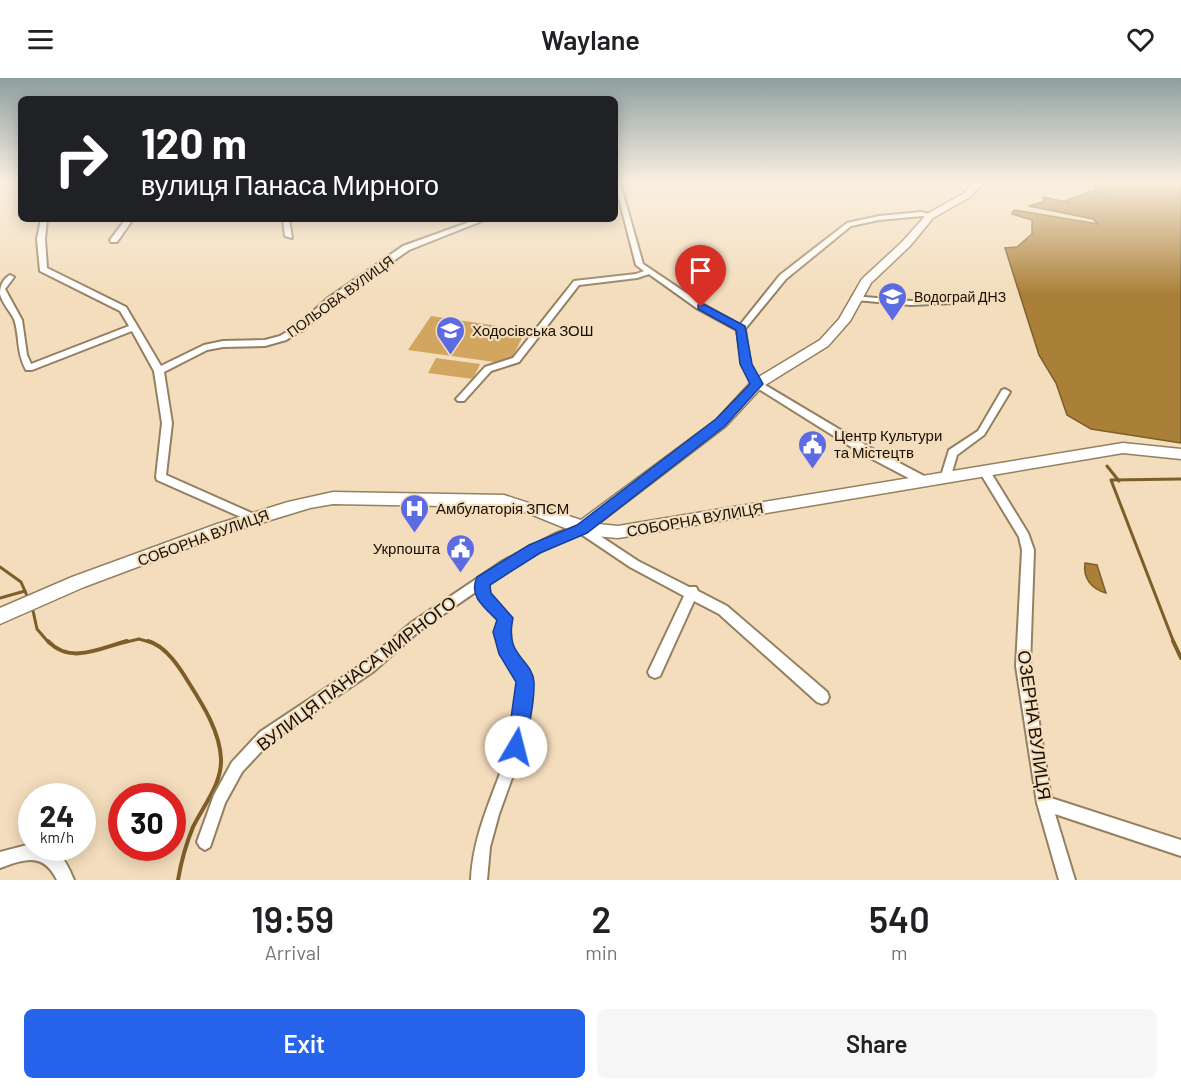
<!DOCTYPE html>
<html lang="en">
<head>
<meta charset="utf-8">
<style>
	body { margin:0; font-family:Barlow,sans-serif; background:#f6f6f6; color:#202124; height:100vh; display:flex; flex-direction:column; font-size:22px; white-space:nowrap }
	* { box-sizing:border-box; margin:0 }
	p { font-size:20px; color:#757577 }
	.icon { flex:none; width:33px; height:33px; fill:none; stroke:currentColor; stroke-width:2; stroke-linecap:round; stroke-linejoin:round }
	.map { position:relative; height:802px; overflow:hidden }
	.side { display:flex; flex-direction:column; background:#fff; flex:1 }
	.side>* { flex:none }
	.guide { position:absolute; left:18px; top:18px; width:600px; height:126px; border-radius:9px; box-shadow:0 3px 15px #0003; background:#202124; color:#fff; overflow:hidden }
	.speed { position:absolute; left:18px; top:705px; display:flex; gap:12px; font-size:30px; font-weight:700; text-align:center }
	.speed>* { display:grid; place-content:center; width:78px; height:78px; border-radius:50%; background:#fff; box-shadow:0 3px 15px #0003; line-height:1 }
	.speed small { font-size:15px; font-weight:400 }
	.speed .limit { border:9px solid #d22; background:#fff; color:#111 }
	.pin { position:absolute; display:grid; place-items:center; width:51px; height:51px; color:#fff; margin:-62px -26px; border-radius:50% 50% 50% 0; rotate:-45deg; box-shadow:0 0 6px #0007 }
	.pin .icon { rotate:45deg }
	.me { position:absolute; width:66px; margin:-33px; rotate:8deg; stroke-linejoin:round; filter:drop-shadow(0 0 4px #0008) }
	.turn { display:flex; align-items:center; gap:21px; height:126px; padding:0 24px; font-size:27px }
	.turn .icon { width:78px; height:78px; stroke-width:2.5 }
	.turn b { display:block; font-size:42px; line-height:51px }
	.eta { display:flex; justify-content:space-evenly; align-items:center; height:102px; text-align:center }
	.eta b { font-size:36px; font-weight:600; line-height:42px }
	.cta { display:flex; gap:12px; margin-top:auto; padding:12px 24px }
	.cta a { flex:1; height:69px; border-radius:9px; background:#2563eb; color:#fff; font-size:24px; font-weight:600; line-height:69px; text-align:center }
	.cta a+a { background:#f6f6f6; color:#202124 }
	header { display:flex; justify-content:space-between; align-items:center; height:78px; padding:0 24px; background:#fff; font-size:27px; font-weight:600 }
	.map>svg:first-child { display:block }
	.green { fill:#d2a65f }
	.water { fill:#aa7f37; stroke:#7e5e28; stroke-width:1.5 }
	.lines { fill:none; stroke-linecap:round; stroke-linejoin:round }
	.stream-far1 { stroke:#7e5e28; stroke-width:3 }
	.stream { stroke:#7e5e28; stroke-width:4 }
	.street-casing { stroke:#948061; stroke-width:4 }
	.secondary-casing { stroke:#948061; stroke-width:3 }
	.street { fill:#fff; fill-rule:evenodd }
	.secondary { fill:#fff; fill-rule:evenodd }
	.route { fill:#2563eb; stroke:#184099; stroke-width:1.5 }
	.labels { text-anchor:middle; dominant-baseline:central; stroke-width:4.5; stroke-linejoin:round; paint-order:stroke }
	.far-street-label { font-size:14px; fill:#181005; stroke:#f3ddbc }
	.far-poi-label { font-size:14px; fill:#181005; stroke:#f3ddbc; text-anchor:start }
	.poi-label { font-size:15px; fill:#181005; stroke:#f3ddbc; text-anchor:start }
	.street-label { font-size:15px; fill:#181005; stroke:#f3ddbc }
	.near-street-label { font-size:18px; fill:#181005; stroke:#f3ddbc }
</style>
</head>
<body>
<header><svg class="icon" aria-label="menu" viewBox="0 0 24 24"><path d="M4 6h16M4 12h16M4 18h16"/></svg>Waylane<svg class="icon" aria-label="heart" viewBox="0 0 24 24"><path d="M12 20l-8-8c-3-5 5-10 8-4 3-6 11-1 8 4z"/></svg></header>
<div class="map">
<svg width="1181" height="802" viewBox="0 0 1181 802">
	<rect width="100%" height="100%" fill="#f3ddbc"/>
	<g class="green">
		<polygon points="431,238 526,252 509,286 408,272"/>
		<polygon points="436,280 480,286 473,301 428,295"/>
	</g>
	<g class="water">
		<polygon points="1091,105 1181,105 1181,365 1091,351 1067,337 1056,305 1039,277 1005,170 1017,169 1032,156 1032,142 1012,136 1014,132 1098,146 1093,141 1029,128 1043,124 1043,119 1070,125 1065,123 1091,113 1105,115 1095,111 1096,109"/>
		<path d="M1085,485L1097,487L1106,515C1091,511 1083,500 1085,485Z"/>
	</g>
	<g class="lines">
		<g class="stream-far1">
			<polyline points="1107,388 1119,403"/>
			<polyline points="0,489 21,504 28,520"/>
			<polyline points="0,520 25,513"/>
			<polyline points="32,528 37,551 49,565"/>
			<polyline points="122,565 139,561 153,565"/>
			<polyline points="1174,565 1111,402 1181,401"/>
		</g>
		<g class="stream">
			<path d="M48,563C70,587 101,570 127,563"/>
			<path d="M148,563C166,568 180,590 189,605C203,627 220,654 221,681C222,706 203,728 193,749C186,766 181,784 178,802"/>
			<polyline points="1173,563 1181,580"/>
		</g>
		<defs>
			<g id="street">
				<polygon points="615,105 620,105 643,186 704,227 740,247 780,197 847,145 879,138 922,134 932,137 933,138 930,140 922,138 879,142 851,148 786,201 745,251 750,286 760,304 869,369 926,399 927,402 926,405 918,405 861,375 754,308 742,286 737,252 698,231 649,196 637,200 579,207 519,284 491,293 464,323 458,323 456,321 458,319 485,289 513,280 574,203 636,196 644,193 636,187"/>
				<path d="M41,141H47L45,161L47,190L126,229L161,288L204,267L223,263L265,262L280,258L297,248L327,221L403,168L478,141H487L409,172L333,225L303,252L286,262L265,268L223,269L207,272L164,294L172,345L166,397L256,437L258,440L256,443L252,444L157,402L156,399L162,345L154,293L132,253L32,292H26C16,273 20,259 14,241C10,233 2,225 0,216C0,208 3,201 10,197L14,199L5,211L22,242L27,277L31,286L129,248L120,233L40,193L37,161Z"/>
				<polygon points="126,141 133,141 117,164 111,164 110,162"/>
				<polygon points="283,141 289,141 292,160 285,158"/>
				<polygon points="853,218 911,223 954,221 958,223 954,225 911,227 856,222 852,220"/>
				<polygon points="1005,311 1010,314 984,357 957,377 950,401 942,401 941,398 949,372 978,353 1002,312"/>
				<polygon points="984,389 988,390 1028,455 1034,472 1030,588 1051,720 1181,762 1181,778 1055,736 1075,802 1059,802 1037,725 1016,588 1022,472 1019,459 979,393"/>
				<path d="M582,446L638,483L689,509H696L698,513L727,528L827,614L829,619L827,624L822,626L817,624L719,536L694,523L660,598L655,600L650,598L648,594L684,518L630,489L581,456C548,467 517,485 489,505V515L511,540L510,550L511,566L515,576L532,602L528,637L522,672L499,736L490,769L487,802H471C473,755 494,716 508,673C515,650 515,627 518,603C504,584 494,566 498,542L479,521L477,513L419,553L374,593L270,664L242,694L225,725L210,769L205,772L200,769L197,764L214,717L232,684L260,654L364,585L411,545L503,483L555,456Z"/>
				<path d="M31,766L32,770C59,770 64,778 74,802H57C43,774 25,781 0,790V774Z"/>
			</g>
			<polygon id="secondary" points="973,105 983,105 970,119 933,140 910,168 871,205 850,243 828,268 762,309 726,348 598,446 618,448 1123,365 1181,371 1181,381 1123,375 618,460 582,457 528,435 504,429 333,426 310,430 228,455 84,509 0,546 0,530 72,499 217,446 288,424 333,414 504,417 581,442 716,342 752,303 820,262 839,241 862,201 902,164 927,136 964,115"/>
		</defs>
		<use href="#street" class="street-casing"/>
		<use href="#secondary" class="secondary-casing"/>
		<use href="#street" class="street"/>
		<use href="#secondary" class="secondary"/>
	</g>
	<linearGradient id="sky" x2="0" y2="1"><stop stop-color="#8f9fa1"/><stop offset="0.48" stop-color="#faf0e1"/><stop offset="1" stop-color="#faf0e1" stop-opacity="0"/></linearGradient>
	<rect width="1181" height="217" fill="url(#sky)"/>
	<path class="route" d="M698,227H705L745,248L752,286L763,306L725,348L587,455L540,475L490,507L491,515L513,540C504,579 532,580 534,604C535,625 528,649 526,669L523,676L516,679L510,676L507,669L516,604L499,576L493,554L497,542C485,530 468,518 477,499L529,467L577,447L716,341L750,306L740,286L736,252L698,231Z"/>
	<defs>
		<symbol id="school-pin" viewBox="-11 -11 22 30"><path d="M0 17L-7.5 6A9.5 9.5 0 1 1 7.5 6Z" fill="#5d6be3" stroke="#f3ddbc"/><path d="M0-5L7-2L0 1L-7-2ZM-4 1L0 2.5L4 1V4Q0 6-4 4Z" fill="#fff"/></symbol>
		<symbol id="civic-pin" viewBox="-11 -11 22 30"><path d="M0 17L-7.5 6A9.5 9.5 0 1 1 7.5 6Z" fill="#5d6be3" stroke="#f3ddbc"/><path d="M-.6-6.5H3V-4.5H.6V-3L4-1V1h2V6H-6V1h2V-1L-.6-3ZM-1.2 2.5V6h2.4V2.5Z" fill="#fff"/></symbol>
		<symbol id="hospital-pin" viewBox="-11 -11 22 30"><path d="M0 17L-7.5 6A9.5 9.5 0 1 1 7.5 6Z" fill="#5d6be3" stroke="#f3ddbc"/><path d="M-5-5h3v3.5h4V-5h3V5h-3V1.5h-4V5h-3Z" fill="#fff"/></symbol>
	</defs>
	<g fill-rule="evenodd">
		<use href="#school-pin" x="876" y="202" width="33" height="45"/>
		<use href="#school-pin" x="434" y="236" width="33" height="45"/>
		<use href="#civic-pin" x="796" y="350" width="33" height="45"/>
		<use href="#hospital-pin" x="398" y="414" width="33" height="45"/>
		<use href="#civic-pin" x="444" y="454" width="33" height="45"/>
	</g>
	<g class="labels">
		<g class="far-street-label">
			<text transform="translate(340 218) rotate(-36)">ПОЛЬОВА ВУЛИЦЯ</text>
		</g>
		<g class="far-poi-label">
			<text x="914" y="218">Водограй ДНЗ</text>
		</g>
		<g class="poi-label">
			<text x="472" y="252">Ходосівська ЗОШ</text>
			<text x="834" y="357">Центр Культури<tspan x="834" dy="17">та Містецтв</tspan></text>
			<text x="436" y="430">Амбулаторія ЗПСМ</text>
			<text x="440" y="470" text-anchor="end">Укрпошта</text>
		</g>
		<g class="street-label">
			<text transform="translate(695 441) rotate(-10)">СОБОРНА ВУЛИЦЯ</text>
			<text transform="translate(203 459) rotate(-20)">СОБОРНА ВУЛИЦЯ</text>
		</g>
		<g class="near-street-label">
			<text transform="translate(356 595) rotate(-37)">ВУЛИЦЯ ПАНАСА МИРНОГО</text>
			<text transform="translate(1035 647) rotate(82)">ОЗЕРНА ВУЛИЦЯ</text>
		</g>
	</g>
</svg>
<div class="speed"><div>24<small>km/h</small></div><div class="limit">30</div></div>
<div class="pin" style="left:701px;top:229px;background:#d93025"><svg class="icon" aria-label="arrive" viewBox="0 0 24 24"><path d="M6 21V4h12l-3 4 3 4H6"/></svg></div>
<svg class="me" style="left:516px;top:669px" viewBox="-20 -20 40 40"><circle r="19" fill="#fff"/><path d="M0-13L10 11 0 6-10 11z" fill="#2563eb"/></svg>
<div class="guide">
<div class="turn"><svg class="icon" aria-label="right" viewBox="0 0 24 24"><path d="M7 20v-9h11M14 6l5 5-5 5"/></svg><div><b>120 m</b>вулиця Панаса Мирного</div></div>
</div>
</div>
<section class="side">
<div class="eta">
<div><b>19:59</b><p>Arrival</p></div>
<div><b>2</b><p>min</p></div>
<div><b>540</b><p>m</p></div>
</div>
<div class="cta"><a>Exit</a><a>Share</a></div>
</section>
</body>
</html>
